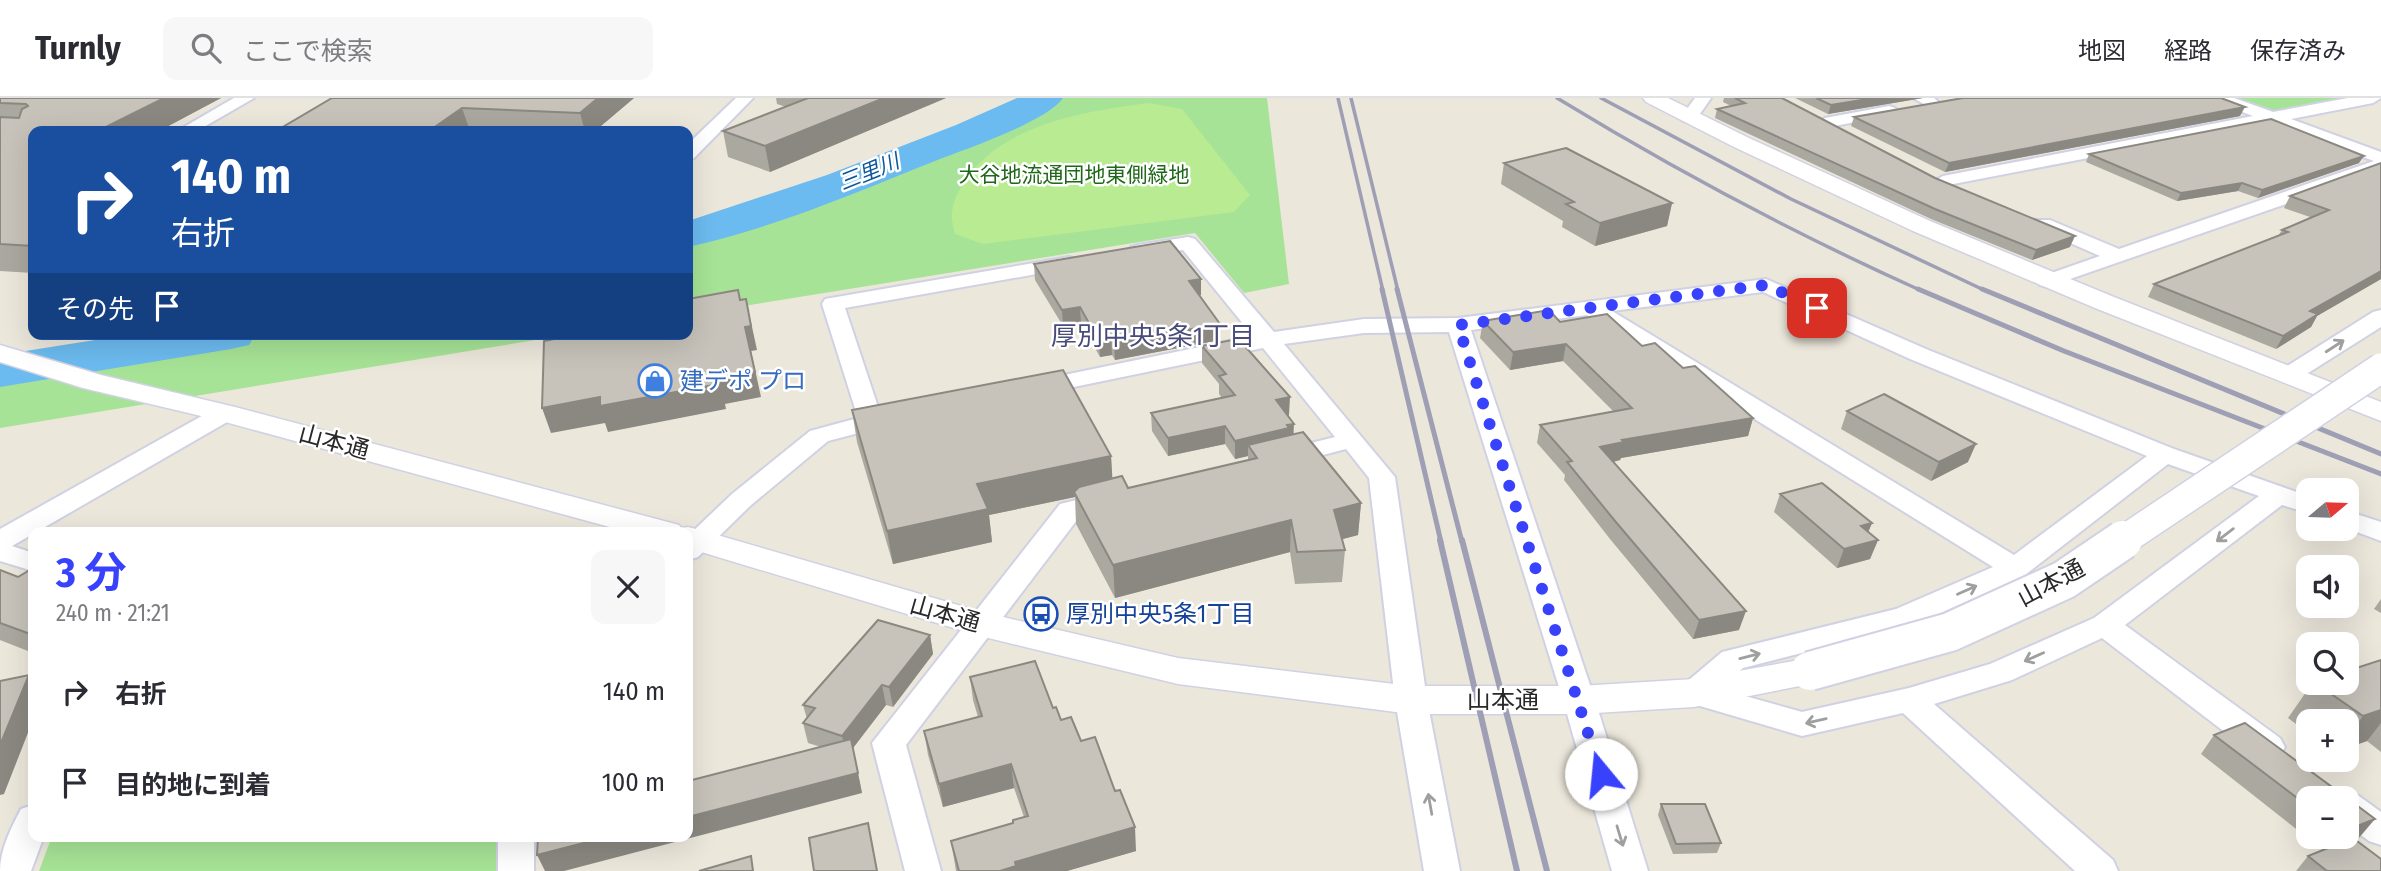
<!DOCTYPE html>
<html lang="ja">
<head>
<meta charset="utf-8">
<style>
	body { margin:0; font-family:"Fira Sans Condensed","Noto Sans JP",sans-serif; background:#f7f7f7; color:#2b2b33; height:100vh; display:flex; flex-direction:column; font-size:26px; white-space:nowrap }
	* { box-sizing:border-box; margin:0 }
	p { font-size:23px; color:#7c7c81 }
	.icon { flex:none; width:38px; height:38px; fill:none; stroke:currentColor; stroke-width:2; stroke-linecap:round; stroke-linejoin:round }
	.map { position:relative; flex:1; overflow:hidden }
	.drawer { position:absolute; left:28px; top:429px; width:665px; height:315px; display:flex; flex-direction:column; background:#fff; border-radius:14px; box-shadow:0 7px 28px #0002 }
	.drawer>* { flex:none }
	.banner { position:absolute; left:28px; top:28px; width:665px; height:214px; border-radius:14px; box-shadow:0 7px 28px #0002; background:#1a4fa0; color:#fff; overflow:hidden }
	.needle { width:46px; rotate:71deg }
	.buttons { position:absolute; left:2296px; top:380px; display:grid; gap:14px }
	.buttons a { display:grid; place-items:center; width:63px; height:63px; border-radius:14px; background:#fff; box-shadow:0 7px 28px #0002; font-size:35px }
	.pin { position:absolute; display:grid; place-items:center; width:60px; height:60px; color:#fff; margin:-30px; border-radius:14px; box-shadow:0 4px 10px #0006 }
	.me { position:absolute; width:77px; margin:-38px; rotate:343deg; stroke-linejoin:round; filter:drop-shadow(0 0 5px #0008) }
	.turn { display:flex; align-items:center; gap:24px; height:147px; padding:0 28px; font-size:32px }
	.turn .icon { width:91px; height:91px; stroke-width:2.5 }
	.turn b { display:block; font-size:49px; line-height:60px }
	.then { display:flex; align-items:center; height:66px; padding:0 28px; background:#0003; gap:14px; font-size:26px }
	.round { display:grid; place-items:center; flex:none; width:74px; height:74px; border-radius:14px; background:#f7f7f7 }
	.overview { display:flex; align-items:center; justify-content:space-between; height:119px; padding:0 28px }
	h1 { font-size:42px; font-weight:700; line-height:52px; color:#3842fc }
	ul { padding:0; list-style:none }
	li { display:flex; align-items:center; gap:21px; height:91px; padding:0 28px }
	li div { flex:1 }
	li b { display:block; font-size:26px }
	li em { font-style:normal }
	header { display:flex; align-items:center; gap:42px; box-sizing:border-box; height:98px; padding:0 35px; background:#fff; border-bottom:2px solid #e1e1e2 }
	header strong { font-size:33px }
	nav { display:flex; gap:38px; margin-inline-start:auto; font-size:24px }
	.search { width:490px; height:63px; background:#f7f7f7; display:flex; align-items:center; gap:18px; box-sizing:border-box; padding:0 24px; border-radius:14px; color:#7c7c81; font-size:26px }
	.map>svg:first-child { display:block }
	.green { fill:#a6e396 }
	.pitch { fill:#b9eb92 }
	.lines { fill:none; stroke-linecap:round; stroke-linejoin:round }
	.river { fill:#6cbbf0; fill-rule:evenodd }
	.minor-casing { stroke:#d0d1e3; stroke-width:4 }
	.tertiary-casing { stroke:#d0d1e3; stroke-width:3 }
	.minor { fill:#fff; fill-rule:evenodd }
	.tertiary { fill:#fff; fill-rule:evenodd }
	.rail-far2 { stroke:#9e9eb4; stroke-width:3.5 }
	.rail-far1 { stroke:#9e9eb4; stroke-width:5 }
	.rail { stroke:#9e9eb4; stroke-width:6 }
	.tertiary-bridge-far1-casing { stroke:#d0d1e3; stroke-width:32; stroke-linecap:butt }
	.tertiary-bridge-casing { stroke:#d0d1e3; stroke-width:42; stroke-linecap:butt }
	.tertiary-bridge-far1 { stroke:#fff; stroke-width:29 }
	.tertiary-bridge { stroke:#fff; stroke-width:38 }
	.wall { fill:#aba8a0 }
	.shaded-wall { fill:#8b8882 }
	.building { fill:#c7c3ba; stroke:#8b8882; stroke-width:2 }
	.oneway { stroke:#9f9f9f }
	.route { stroke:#3842fc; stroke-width:12; stroke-dasharray:0 21.6 }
	.labels { text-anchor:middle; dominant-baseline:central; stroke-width:5; stroke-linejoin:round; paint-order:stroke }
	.far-water-label { font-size:21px; font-style:italic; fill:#0c579b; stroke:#fff }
	.far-park-label { font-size:21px; fill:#1f6719; stroke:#fff }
	.shop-label { font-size:24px; fill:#366cbe; stroke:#fff; text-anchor:start }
	.street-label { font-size:24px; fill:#292929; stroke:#fff }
	.transit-label { font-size:24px; fill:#164399; stroke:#fff; text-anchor:start }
	.neighbourhood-label { font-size:26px; fill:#494c7a; stroke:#fff }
</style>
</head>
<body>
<header>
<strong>Turnly</strong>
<div class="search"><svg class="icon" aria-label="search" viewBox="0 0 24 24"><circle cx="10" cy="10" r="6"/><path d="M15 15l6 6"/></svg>ここで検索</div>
<nav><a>地図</a><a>経路</a><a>保存済み</a></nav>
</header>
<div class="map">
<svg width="2381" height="773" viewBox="0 0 2381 773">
	<rect width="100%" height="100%" fill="#ece7db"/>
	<g class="green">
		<path d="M1057,0H1267L1289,186L1244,195L1195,135L688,217V144C816,111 940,60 1057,0Z"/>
		<polygon points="2231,0 2350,0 2270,15"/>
		<polygon points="244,236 572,236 0,330 0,281"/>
		<polygon points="52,738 496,739 496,773 39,773"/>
	</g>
	<path class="pitch" d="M1149,5L1182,11L1250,97L1234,114L983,146L955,136C949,117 952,103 963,86C1000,26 1085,13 1149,5Z"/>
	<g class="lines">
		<g class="river">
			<path d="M1017,0H1063C1047,23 969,50 940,61C857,94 775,130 688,149V123L827,77L956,27Z"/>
			<polygon points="133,236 256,236 249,247 231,251 0,289 0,257"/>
		</g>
		<defs>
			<g id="minor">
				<polygon points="234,0 254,0 197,33 177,33"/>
				<polygon points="736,0 753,0 694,60 688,61 688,46"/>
				<polygon points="1695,0 1711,0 1695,23 1683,23 1681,19"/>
				<polygon points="1913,0 1934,0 1941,6 1933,11"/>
				<polygon points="2211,0 2234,0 2273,14 2348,0 2381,0 2373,5 2291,21 2381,54 2381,73 2047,189 2040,187 2037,183 2040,179 2100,158 2036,130 2033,126 2036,122 2050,122 2119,151 2374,63 2270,25 1943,88 1934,83 1943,78 2253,18 2213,3"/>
				<polygon points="1889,8 1895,10 1897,13 1895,16 1825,30 1817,25 1825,20"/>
				<path d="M1188,139L1195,141L1274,234L1364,221L1458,220L1766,181L1926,251L2174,351L2308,398V415L2282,407L2125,527L2280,640L2285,649L2280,658L2268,662L2256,658L2102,540L2012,582L1934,606L2113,762L2118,773H2075L1903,615L1802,638L1683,603L1678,595L1683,587L1722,554L1896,511L1993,469L1587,217L1471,232L1595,602L1648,773H1612L1563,602L1449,234L1364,235L1284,246L1395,379L1427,602L1460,773H1424L1395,602L1369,380L1346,351L1284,367L1275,364L1271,359L1275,354L1335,339L1263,250L1035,297L1027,295L1023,290L1027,285L1035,283L1253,238L1183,152L1138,159L1131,157L1128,153L1131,149L1138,147ZM1763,194L1910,261L2147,358L2014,457L1612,213ZM2168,366L2259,398L2094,520L1990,566L1909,590L1802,614L1720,591L1743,570L1916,526L2025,477Z"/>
				<polygon points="1069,159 1076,161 1079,165 1076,169 845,210 880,315 897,315 900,320 897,325 828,343 750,408 698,459 688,462 688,438 732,396 810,333 858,320 822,206 825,201"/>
				<polygon points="2381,212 2381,229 2297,282 2281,282 2277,277 2281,272 2373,214"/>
				<polygon points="225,308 234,310 237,315 234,320 12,448 33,455 33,473 0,463 0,431 216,310"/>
				<polygon points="1110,394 1119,396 1123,402 1119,408 1080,418 906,647 941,773 905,773 872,645 1060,406"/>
				<polygon points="2347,413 2381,424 2381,443 2346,430"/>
				<polygon points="2347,694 2359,698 2381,714 2381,747 2369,743 2347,727 2347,700 2334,700"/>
				<path d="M33,707V738H44L31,773H0C0,752 11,730 21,711Z"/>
				<rect x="498" y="738" width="36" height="35"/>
			</g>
			<g id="tertiary">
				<polygon points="1643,0 1668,0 1749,40 1930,123 2114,199 2381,304 2381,323 2095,210 1913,133 1734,49 1646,4"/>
				<polygon points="0,247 101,277 235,309 679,427 681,430 688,429 700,432 982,514 1178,560 1411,588 1579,588 1694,581 1810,560 1823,564 1829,573 1823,582 1810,586 1694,609 1579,616 1411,616 1178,586 980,538 688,450 688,434 628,434 218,322 83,290 0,264"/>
			</g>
		</defs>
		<use href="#minor" class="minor-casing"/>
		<use href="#tertiary" class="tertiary-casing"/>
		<use href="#minor" class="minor"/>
		<use href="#tertiary" class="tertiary"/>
		<g class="rail-far2">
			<polyline points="1338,0 1383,193"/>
			<polyline points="1351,0 1398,193"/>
			<path d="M1557,0C1675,72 1795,136 1922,193"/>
			<polyline points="1601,0 1791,101 1986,193"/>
		</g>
		<g class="rail-far1">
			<polyline points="1382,191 1441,444"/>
			<polyline points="1397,191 1462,444"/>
			<polyline points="1918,191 2064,253 2381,376"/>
			<polyline points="1982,191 2381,356"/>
		</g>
		<g class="rail">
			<polyline points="1440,442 1517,773"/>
			<polyline points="1462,442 1547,773"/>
		</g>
		<defs>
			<polyline id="tertiary-bridge-far1" points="2121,444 2381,270"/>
			<polyline id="tertiary-bridge" points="1810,573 1950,534 2064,482 2123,442"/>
		</defs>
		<use href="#tertiary-bridge-far1" class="tertiary-bridge-far1-casing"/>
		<use href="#tertiary-bridge" class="tertiary-bridge-casing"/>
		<use href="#tertiary-bridge-far1" class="tertiary-bridge-far1"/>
		<use href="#tertiary-bridge" class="tertiary-bridge"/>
	</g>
	<g class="wall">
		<polygon points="0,0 221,0 159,33 33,33 33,175 0,173"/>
		<polygon points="332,0 634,0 595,33 276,33"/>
		<polygon points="776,0 946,0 770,74 728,59 723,33 786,9 777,6"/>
		<polygon points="1724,0 1782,0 2070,149 2032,162 1931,121 1715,20 1717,11 1731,8 1723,4"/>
		<polygon points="1795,0 1923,0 1828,16"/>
		<polygon points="2240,18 1945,74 1851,28 1854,19"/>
		<polygon points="2089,56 2359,65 2258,100 2238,93 2177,103 2086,64"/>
		<polygon points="1504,65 1672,105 1667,128 1595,148 1562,129 1563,123 1501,86"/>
		<polygon points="2381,65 2381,181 2317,218 2311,229 2276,251 2148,199 2154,186 2278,138 2282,132 2310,119 2284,110 2290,98"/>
		<polygon points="1034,166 1201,181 1201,197 1199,197 1220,242 1115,262 1112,257 1100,259 1081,225 1063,228 1035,182"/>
		<polygon points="1483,223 1560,224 1642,248 1683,270 1753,320 1748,338 1621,360 1620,362 1614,364 1739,532 1693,541 1610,441 1564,382 1565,377 1537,345 1540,327 1614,314 1563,263 1510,272 1480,240"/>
		<polygon points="1202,248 1289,317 1288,317 1294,336 1361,405 1358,437 1342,441 1345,452 1342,484 1295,486 1290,454 1115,500 1076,426 1075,399 989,417 992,444 893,466 857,344 852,312 1111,358 1112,381 1128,390 1248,362 1248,358 1235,361 1225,346 1168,358 1152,333 1151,315 1222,300 1219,296 1219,286 1202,265"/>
		<polygon points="1847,313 1968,364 1931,383 1841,331"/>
		<polygon points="1780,396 1872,425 1868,434 1878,442 1870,461 1837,470 1774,414"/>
		<polygon points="0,472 18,479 33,475 33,555 0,542"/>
		<polygon points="2381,501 2381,515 2374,511"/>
		<polygon points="930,537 933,556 893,609 886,607 853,650 862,695 821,649 808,645 803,625 807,621 803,607"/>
		<polygon points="2381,562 2381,654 2367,643 2347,650 2347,623 2308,623 2308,635 2288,620 2313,584 2347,584"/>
		<polygon points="970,579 1053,610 1061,622 1081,643 1136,753 1067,773 956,773 951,743 1013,725 1024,719 1014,690 943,709 928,657 924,633 978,619 973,602"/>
		<polygon points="2214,637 2308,700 2308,738 2347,738 2358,741 2355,742 2381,773 2296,773 2308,758 2323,752 2201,656"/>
		<polygon points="1661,706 1721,745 1717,755 1673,756 1658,717"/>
	</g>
	<g class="shaded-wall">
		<polygon points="164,0 221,0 159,33 98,33"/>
		<polygon points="598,0 634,0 595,33 585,33 580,15"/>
		<polygon points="884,0 946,0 770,74 765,48"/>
		<polygon points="1874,0 1923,0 1828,16 1831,7"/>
		<polygon points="2245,9 2240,18 1945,74 1949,65"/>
		<polygon points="462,10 470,33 429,33"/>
		<polygon points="2364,58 2359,65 2258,100 2262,92"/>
		<polygon points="2242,85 2238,93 2177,103 2181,95"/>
		<polygon points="1672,105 1667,128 1595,148 1600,125"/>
		<polygon points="2075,138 2070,149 2032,162 2036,152"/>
		<polygon points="2381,173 2381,181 2317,218 2311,229 2276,251 2283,238 2310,213"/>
		<polygon points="1201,181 1201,197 1189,199 1189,183"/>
		<polygon points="746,201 757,252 751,253 761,299 725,306 726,311 608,334 605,325 551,335 542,310 600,299 718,281 745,229"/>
		<polygon points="1080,209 1081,225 1063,228 1062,212"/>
		<polygon points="1220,226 1220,242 1115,262 1114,245"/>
		<polygon points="1111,240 1112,257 1100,259 1099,243"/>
		<polygon points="1566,246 1563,263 1510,272 1513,254"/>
		<polygon points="1290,299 1289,317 1275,320 1276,302"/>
		<polygon points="1753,320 1748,338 1621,360 1620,362 1596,367 1600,349 1622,342"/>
		<polygon points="1294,326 1293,344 1248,347 1248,358 1235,361 1235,343"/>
		<polygon points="1225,328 1225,346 1168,358 1168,340"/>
		<polygon points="1976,346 1968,364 1931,383 1939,364"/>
		<polygon points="1111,358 1113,390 1074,394 1075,399 989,417 992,444 893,466 887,433 977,386"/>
		<polygon points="1361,405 1358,437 1332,444 1334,412"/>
		<polygon points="1291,422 1290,454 1115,500 1113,467"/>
		<polygon points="1872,425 1864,444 1861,428"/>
		<polygon points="1878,442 1870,461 1837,470 1844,451"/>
		<polygon points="1746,513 1739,532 1693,541 1699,522"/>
		<polygon points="930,537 933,556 893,609 889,589"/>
		<polygon points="29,577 33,583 33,622 4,696 0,697 0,647"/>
		<polygon points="882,587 886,607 853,650 862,695 564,773 545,773 537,757 611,738 688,738 688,719 847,658 842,638"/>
		<polygon points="2381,612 2381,625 2367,643 2347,650 2347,639 2363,618"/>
		<polygon points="1011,666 1014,690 943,709 939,686"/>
		<polygon points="2375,721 2358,741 2326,754 2338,738 2347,738 2347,732"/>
		<polygon points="1135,729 1136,753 1067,773 1000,773 1015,764"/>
	</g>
	<g class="building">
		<polygon points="0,0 164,0 98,33 33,33 33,148 0,146 0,19 19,20 22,11 28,8 26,6 0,5"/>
		<polygon points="332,0 598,0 580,15 462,10 429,33 276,33"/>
		<polygon points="808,0 884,0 765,48 723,33"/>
		<polygon points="1735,0 1782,0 1935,80 2075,138 2036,152 1935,111 1717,11 1745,5"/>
		<polygon points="1816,0 1874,0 1831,7"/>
		<polygon points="1963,0 2221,0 2245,9 1949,65 1854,19"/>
		<polygon points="2271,21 2364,58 2262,92 2242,85 2181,95 2089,56"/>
		<polygon points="1566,50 1672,105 1600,125 1566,106 1574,104 1504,65"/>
		<polygon points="2381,65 2381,173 2310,213 2318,216 2283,238 2154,186 2288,134 2282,132 2329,112 2290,98"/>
		<polygon points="1170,143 1201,181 1189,183 1220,226 1114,245 1111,240 1099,243 1080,209 1062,212 1034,166"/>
		<polygon points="738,192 740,202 746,201 751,228 745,229 755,274 718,281 719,286 600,308 600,299 542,310 544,243 560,240 560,236 688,236 688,201"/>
		<polygon points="1549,212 1560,224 1607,216 1642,248 1655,245 1683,270 1695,268 1753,320 1622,342 1624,344 1600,349 1746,513 1699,522 1615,423 1567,364 1572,363 1540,327 1632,310 1566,246 1513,254 1483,223"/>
		<polygon points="1232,242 1236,248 1243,246 1290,299 1276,302 1294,326 1287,327 1289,330 1235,343 1225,328 1168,340 1151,315 1235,297 1219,278 1226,276 1202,248"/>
		<polygon points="1063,272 1111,358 977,386 988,411 887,433 852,312"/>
		<polygon points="1884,296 1976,346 1939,364 1847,313"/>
		<polygon points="1303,334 1361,405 1334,412 1345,452 1297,454 1291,422 1113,467 1074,394 1079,389 1122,378 1128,390 1257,360 1248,347"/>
		<polygon points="1822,385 1872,425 1861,428 1878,442 1844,451 1780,396"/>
		<polygon points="0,472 18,479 28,473 33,475 33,537 0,525"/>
		<polygon points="878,522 930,537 889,589 882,587 842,638 803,625 815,610 803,607"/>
		<polygon points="2381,562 2381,612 2363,618 2314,584 2347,584 2347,573"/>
		<polygon points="1035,563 1053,610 1056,609 1061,622 1071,619 1081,643 1095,639 1115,693 1120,692 1135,729 1015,764 1016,768 1000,773 959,773 951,743 1013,725 1013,722 1028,718 1011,666 939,686 924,633 982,618 970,579"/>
		<polygon points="29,577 0,647 0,583"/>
		<polygon points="2245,625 2347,700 2308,700 2308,708 2214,637"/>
		<polygon points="851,641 858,675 688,719 688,683"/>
		<polygon points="2347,700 2375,721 2347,732"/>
		<polygon points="1661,706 1705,706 1721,745 1676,746"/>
		<polygon points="868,725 877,773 814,773 809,740"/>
		<polygon points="538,738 611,738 537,757"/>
		<polygon points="2353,740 2381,761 2381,773 2327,773 2308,758"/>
		<polygon points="751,758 753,773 699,773"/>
	</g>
	<defs><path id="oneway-shaft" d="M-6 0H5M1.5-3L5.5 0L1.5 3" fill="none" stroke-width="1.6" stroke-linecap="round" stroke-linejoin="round" transform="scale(1.75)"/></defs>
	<g class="oneway">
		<use href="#oneway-shaft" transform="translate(2335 248) rotate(-33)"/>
		<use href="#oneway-shaft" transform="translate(2225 437) rotate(143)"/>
		<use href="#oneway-shaft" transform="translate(1967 492) rotate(-24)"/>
		<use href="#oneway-shaft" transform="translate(1750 558) rotate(-14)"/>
		<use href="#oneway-shaft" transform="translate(2034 559) rotate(156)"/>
		<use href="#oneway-shaft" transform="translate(1816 623) rotate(167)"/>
		<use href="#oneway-shaft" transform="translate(1430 706) rotate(-100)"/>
		<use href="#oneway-shaft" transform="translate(1620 738) rotate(73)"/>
	</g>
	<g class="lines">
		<polyline class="route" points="1601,676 1458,227 1766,187 1817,210"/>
	</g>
	<defs>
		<symbol id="shop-ring" viewBox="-11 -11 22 22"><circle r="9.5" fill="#fff" stroke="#3f7fe0" stroke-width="1.5"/><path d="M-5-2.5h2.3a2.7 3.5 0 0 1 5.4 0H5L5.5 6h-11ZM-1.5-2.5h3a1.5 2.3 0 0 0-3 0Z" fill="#3f7fe0"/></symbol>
		<symbol id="bus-ring" viewBox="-11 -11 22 22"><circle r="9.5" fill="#fff" stroke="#1a4fb4" stroke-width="1.5"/><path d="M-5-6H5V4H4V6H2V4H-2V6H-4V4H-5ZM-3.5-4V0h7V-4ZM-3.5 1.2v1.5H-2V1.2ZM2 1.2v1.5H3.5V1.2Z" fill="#1a4fb4"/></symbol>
	</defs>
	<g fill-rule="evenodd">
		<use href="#shop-ring" x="636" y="264" width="38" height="38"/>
		<use href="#bus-ring" x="1022" y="497" width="38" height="38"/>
	</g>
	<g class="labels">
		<g class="far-water-label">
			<text transform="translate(869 74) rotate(-22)">三里川</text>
		</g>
		<g class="far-park-label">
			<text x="1074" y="77">大谷地流通団地東側緑地</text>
		</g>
		<g class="shop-label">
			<text x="680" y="283">建デポ プロ</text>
		</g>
		<g class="street-label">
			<text transform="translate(334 344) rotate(15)">山本通</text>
			<text transform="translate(2051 485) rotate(-28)">山本通</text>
			<text transform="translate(945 516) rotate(16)">山本通</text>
			<text x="1503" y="602">山本通</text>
		</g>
		<g class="transit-label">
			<text x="1066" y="516">厚別中央5条1丁目</text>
		</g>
		<g class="neighbourhood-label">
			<text x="1153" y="238">厚別中央5条1丁目</text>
		</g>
	</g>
</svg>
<div class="buttons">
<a><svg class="needle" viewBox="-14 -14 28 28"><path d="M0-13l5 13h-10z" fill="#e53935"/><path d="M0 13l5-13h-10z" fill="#7c7c81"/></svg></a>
<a><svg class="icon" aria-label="sound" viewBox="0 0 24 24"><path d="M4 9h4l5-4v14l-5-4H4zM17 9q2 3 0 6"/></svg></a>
<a><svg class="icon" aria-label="search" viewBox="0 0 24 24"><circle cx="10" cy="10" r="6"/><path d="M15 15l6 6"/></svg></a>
<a>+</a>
<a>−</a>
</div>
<div class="pin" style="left:1817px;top:210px;background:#d93025"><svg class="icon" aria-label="arrive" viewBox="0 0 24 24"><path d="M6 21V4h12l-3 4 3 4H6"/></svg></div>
<svg class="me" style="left:1601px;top:676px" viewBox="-20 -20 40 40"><circle r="19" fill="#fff"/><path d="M0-13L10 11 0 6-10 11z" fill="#3842fc"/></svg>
<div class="banner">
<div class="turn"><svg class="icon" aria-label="right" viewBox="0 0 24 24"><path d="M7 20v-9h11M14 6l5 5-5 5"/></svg><div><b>140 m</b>右折</div></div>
<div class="then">その先<svg class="icon" aria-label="arrive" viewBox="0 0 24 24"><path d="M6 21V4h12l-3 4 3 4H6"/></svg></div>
</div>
<section class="drawer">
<div class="overview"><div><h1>3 分</h1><p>240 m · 21:21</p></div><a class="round"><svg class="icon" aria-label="close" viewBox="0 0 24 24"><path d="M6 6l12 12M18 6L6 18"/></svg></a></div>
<ul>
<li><svg class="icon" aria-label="right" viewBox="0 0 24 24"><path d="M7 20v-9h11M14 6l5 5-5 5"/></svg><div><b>右折</b></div><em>140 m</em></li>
<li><svg class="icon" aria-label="arrive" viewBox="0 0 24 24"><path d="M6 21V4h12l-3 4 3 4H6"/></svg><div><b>目的地に到着</b></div><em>100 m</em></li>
</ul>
</section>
</div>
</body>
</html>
